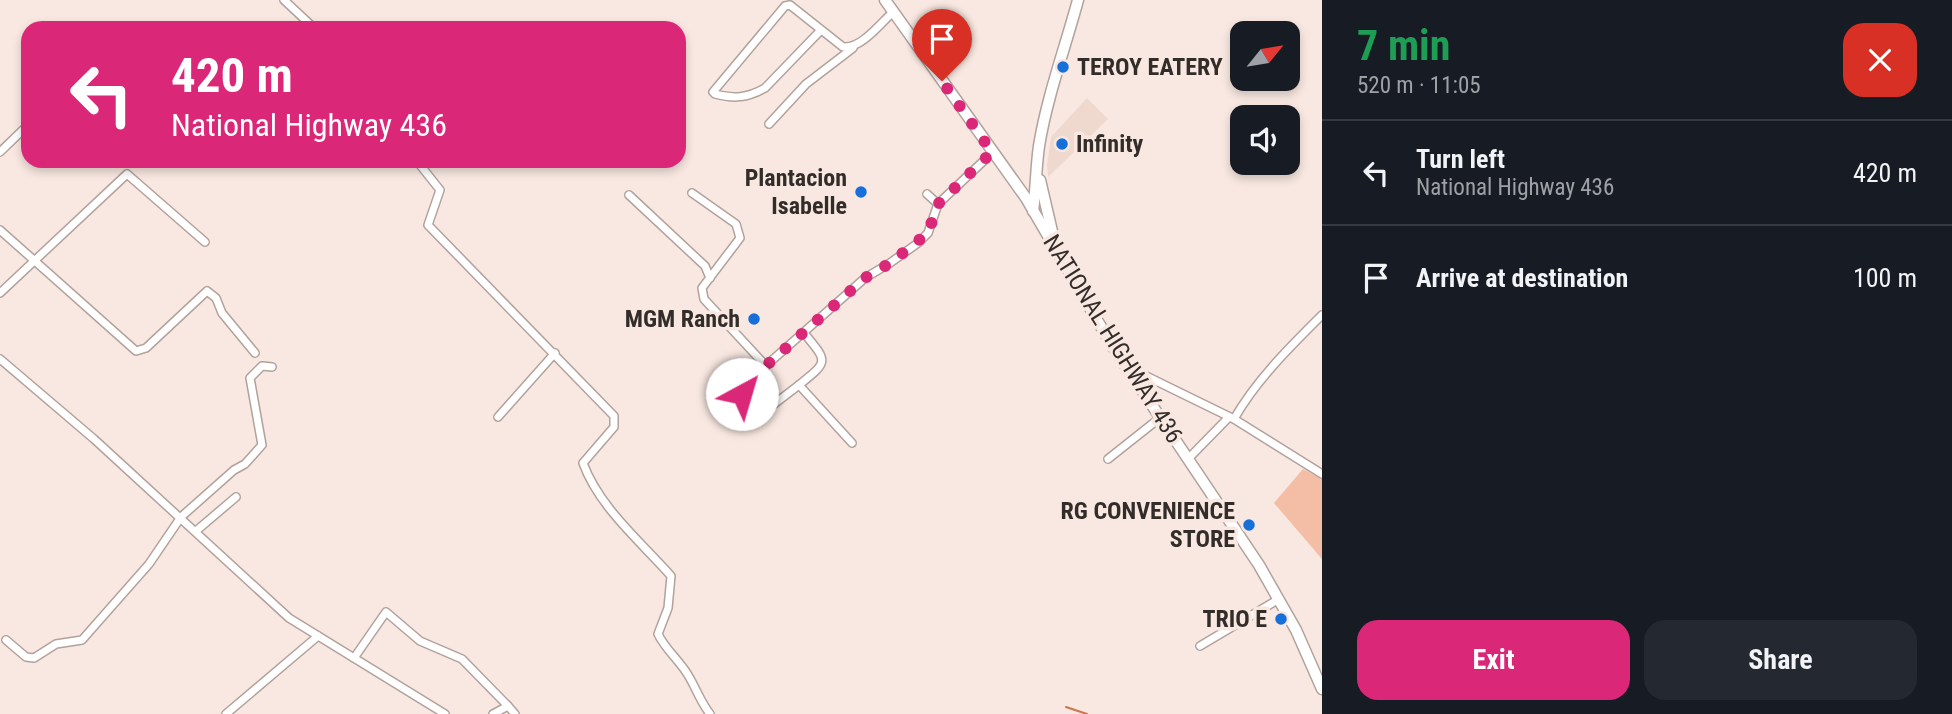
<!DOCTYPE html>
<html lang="en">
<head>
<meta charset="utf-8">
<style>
	body { margin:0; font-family:"Roboto Condensed",sans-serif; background:#242831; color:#f1f3f6; height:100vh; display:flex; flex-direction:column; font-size:26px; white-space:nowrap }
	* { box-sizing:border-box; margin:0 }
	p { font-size:23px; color:#9ea1a6 }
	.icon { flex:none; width:38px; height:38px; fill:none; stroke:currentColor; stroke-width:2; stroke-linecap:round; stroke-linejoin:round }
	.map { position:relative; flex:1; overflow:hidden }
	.details { display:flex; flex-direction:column; background:#171b24; width:630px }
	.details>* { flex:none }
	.top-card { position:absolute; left:21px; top:21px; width:665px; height:147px; border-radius:21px; box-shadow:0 4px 10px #0003; background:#db2777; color:#fff; overflow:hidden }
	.needle { width:46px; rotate:60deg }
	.fabs { position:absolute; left:1230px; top:21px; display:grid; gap:14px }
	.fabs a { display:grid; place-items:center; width:70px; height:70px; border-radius:14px; background:#171b24; box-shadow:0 4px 10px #0003; font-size:35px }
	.pin { position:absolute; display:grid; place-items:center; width:60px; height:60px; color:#fff; margin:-72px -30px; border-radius:50% 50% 50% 0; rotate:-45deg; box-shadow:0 0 7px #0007 }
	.pin .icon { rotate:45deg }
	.me { position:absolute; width:77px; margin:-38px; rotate:39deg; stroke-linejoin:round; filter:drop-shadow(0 0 5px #0008) }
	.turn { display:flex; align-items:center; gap:24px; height:147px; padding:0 35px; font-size:32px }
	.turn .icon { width:91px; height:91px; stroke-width:2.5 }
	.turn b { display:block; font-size:49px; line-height:60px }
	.round { display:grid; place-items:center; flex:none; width:74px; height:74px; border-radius:21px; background:#242831 }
	.head { display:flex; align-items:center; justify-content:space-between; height:119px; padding:0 35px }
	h1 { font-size:42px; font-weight:700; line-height:52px; color:#1e9e55 }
	.primary-button { display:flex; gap:14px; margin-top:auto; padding:14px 35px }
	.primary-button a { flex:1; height:80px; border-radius:21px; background:#db2777; color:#fff; font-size:28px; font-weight:700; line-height:80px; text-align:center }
	.primary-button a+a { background:#242831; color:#f1f3f6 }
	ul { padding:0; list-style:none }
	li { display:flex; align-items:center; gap:21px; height:105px; padding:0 35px; border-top:2px solid #363941 }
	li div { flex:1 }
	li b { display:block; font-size:26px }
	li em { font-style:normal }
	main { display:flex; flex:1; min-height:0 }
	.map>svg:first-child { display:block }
	.built { fill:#efd9ce }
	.green { fill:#f3bea5 }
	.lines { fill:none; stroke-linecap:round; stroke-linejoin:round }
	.stream { stroke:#cb754b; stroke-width:2 }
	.minor-casing { stroke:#b1a29c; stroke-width:10 }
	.major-casing { stroke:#b1a29c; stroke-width:13 }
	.minor { stroke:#fff; stroke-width:7 }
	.major { stroke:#fff; stroke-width:10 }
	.route { stroke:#db2777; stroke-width:12; stroke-dasharray:0 21.6 }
	.poi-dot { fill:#1770da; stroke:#f9e8e1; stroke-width:2.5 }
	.labels { text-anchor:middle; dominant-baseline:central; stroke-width:7; stroke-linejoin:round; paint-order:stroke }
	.poi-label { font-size:24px; font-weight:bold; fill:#332d2a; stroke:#f9e8e1; text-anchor:end }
	.street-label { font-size:24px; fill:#332d2a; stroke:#f9e8e1 }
</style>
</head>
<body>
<main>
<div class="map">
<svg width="1322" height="714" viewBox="0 0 1322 714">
	<rect width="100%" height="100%" fill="#f9e8e1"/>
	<polygon class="built" points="1087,98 1108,119 1048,177 1047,165 1051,137"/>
	<polygon class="green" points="1303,469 1322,479 1322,559 1274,503"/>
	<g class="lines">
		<polyline class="stream" points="1066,707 1087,714"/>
		<defs>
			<g id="minor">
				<polyline points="284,0 314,28"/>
				<path d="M821,30L765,88C747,98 734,99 715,94L713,92L785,6L790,5L843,47C861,49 880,24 893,12"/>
				<polyline points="769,124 806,84 853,48"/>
				<polyline points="0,152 28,125"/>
				<path d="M417,161L440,190L428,225L614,416V427L583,463C599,507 640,541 671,576L668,608L658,634C665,649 679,660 688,675C696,688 700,701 710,714"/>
				<polyline points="692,193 736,224 740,238 702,288 704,299 766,366"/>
				<polyline points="927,194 938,204"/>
				<polyline points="629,195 705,266 710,278"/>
				<polyline points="0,230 136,351 146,348 207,291 216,298 222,313 255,353"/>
				<polyline points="0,293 127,174 205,242"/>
				<polyline points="0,359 94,439 289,618 445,714"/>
				<polyline points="1133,378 1139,375 1146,376 1234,419 1322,474"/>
				<path d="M799,385C829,361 828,362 804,333"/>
				<polyline points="498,417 555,353"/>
				<path d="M1234,419C1257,379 1290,347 1322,315"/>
				<polyline points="852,443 799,385 765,411 755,408 742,395 743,386 865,278 890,263 918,243 928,233 938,204 993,152"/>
				<polyline points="1108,459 1161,417"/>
				<polyline points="1188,459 1229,417"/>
				<polyline points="196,531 236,497"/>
				<polyline points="6,640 26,657 34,658 56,644 82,640 149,564 181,517 234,470 245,464 262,445 250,378 262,366 272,367"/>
				<polyline points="1200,646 1279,599"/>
				<polyline points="354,658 386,612 420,641 462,659 508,706"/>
				<polyline points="226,714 318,636"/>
				<polyline points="493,714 508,706 515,714"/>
			</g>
			<g id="major">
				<polyline points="885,0 1026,198 1111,344 1259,565 1296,630 1322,689"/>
				<polyline points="1040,180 1054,240"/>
				<path d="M1033,211C1036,189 1036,167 1039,146C1047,97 1065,48 1078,0"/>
			</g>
		</defs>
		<use href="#minor" class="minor-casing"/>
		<use href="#major" class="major-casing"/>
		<use href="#minor" class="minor"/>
		<use href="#major" class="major"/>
	</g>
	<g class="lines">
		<polyline class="route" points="742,394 743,386 865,278 890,263 928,233 938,204 992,152 942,81"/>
	</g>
	<g class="poi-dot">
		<circle cx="1063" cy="67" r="7"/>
		<circle cx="1062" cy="144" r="7"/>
		<circle cx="861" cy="192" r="7"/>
		<circle cx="754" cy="319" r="7"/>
		<circle cx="1249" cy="525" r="7"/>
		<circle cx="1281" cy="619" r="7"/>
	</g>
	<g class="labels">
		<g class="poi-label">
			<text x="1077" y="67" text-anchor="start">TEROY EATERY</text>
			<text x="1076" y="144" text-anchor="start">Infinity</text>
			<text x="847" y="178">Plantacion<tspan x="847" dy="28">Isabelle</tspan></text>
			<text x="740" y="319">MGM Ranch</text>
			<text x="1235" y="511">RG CONVENIENCE<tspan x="1235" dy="28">STORE</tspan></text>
			<text x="1267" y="619">TRIO E</text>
		</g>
		<g class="street-label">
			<text transform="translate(1113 339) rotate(58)">NATIONAL HIGHWAY 436</text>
		</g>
	</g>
</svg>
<div class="fabs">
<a><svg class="needle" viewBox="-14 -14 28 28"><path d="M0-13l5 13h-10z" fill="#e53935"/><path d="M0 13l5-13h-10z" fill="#9ea1a6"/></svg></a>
<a><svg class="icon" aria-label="sound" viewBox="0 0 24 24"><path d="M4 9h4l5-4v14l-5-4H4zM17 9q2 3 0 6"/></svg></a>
</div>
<div class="pin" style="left:942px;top:81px;background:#d93025"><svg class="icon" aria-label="arrive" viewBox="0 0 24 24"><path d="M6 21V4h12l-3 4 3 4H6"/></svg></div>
<svg class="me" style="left:742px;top:394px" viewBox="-20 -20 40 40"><circle r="19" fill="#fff"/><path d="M0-13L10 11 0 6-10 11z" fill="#db2777"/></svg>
<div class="top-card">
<div class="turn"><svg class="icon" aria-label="left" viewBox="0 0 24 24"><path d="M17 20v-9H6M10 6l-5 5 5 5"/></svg><div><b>420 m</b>National Highway 436</div></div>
</div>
</div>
<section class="details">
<div class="head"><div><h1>7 min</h1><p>520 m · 11:05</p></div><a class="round" style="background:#d93025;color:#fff"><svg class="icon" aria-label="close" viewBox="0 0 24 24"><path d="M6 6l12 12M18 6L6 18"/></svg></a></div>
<ul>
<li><svg class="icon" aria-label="left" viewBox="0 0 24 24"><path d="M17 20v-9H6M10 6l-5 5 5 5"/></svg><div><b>Turn left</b><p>National Highway 436</p></div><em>420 m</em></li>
<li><svg class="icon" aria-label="arrive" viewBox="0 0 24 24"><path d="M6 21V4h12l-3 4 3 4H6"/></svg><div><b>Arrive at destination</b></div><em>100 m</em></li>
</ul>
<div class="primary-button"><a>Exit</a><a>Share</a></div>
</section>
</main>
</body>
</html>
